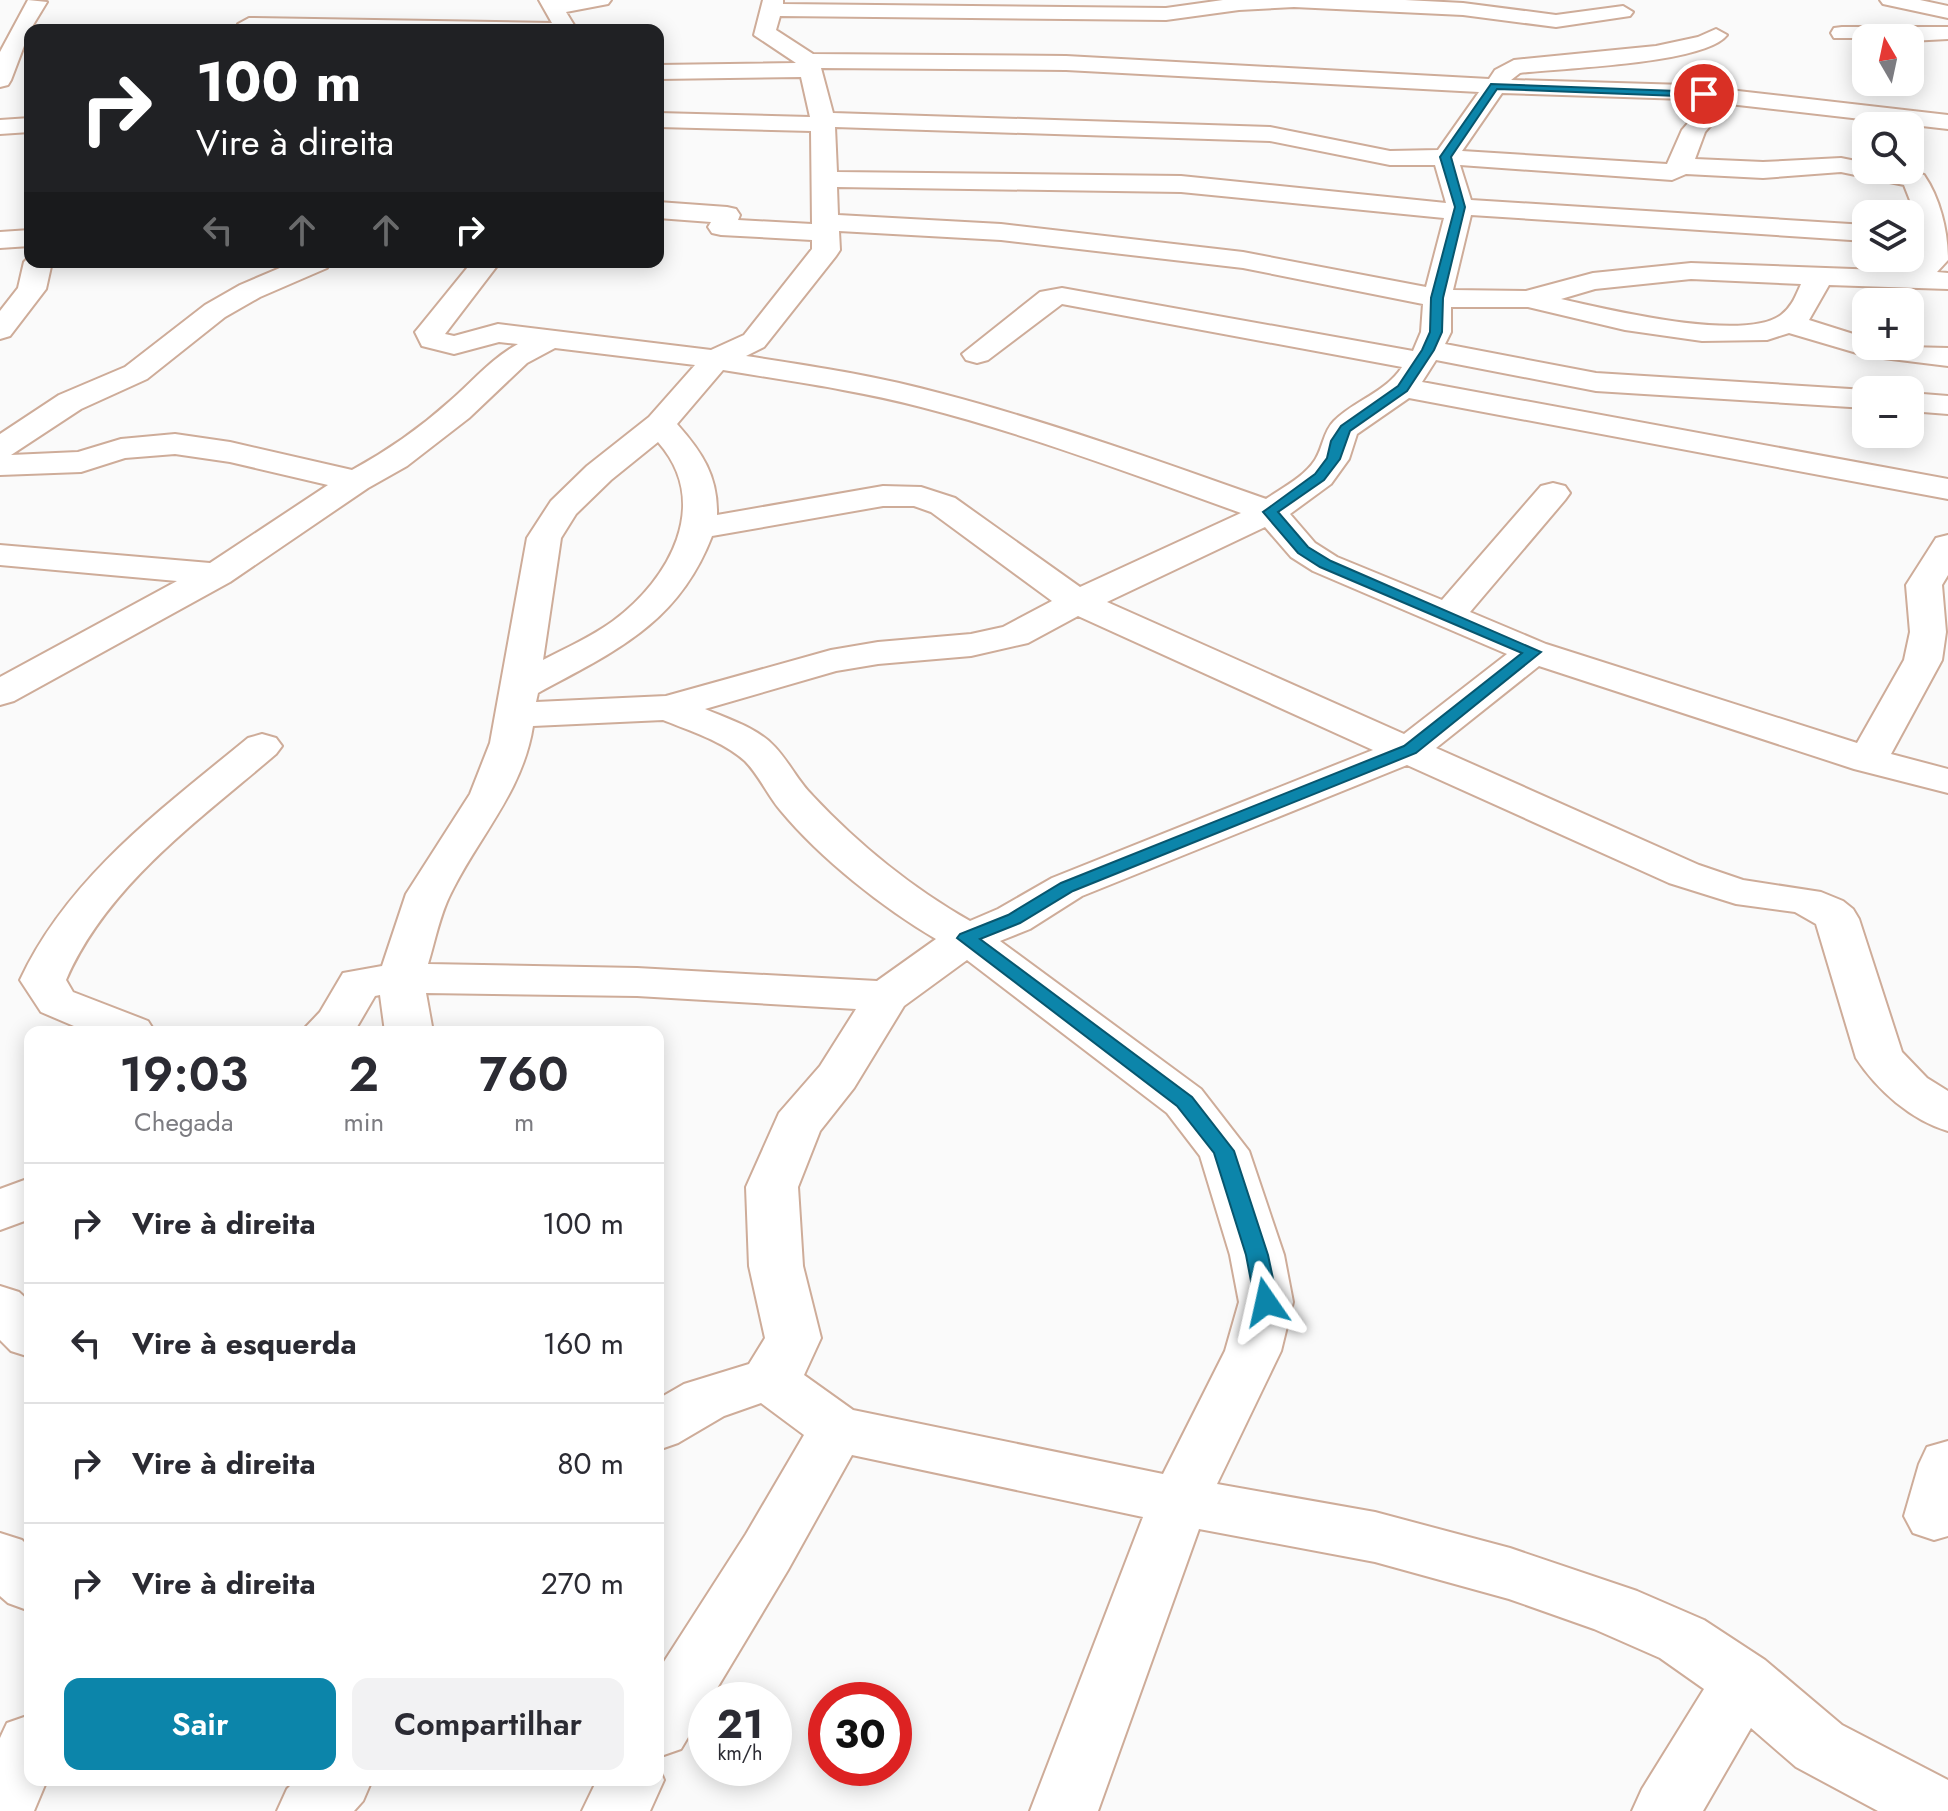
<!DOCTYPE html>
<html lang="pt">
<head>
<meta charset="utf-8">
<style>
	body { margin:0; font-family:Jost,sans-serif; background:#f2f2f3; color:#2b2b33; height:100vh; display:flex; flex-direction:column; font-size:30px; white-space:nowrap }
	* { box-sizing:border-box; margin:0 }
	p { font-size:26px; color:#7c7c81 }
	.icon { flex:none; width:44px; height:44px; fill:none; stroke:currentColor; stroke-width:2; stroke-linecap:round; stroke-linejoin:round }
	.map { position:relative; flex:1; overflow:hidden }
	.panel { position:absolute; left:24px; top:1026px; width:640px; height:760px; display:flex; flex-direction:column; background:#fff; border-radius:16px; box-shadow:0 4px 20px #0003 }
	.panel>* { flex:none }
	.guide { position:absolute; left:24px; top:24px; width:640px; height:244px; border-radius:16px; box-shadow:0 4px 20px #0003; background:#202124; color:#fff; overflow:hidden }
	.needle { width:52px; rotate:351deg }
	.buttons { position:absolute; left:1852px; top:24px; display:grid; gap:16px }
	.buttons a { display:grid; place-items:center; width:72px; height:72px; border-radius:16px; background:#fff; box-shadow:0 4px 20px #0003; font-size:40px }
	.speed { position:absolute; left:688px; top:1682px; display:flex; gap:16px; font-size:40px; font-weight:700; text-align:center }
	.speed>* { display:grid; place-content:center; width:104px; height:104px; border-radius:50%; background:#fff; box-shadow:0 4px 20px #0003; line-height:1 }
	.speed small { font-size:20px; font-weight:400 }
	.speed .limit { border:12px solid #d22; background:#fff; color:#111 }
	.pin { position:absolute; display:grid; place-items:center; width:68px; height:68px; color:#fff; margin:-34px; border:4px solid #fff; border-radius:50%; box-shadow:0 2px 8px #0007 }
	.me { position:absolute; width:88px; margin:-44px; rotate:349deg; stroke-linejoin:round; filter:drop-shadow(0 0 6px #0008) }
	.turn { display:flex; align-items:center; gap:28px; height:168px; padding:0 40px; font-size:36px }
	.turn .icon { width:104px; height:104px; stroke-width:2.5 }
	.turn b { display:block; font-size:56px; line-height:68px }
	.lanes { display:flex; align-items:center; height:76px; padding:0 40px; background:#0003; justify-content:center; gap:40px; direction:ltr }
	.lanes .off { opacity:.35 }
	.eta { display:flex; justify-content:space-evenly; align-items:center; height:136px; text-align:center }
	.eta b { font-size:48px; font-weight:600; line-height:56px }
	.action { display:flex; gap:16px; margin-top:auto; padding:16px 40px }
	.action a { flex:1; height:92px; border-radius:16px; background:#0c85aa; color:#fff; font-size:32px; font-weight:600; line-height:92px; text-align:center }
	.action a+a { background:#f2f2f3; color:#2b2b33 }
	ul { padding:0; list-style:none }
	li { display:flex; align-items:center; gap:24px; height:120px; padding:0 40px; border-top:2px solid #e1e1e2 }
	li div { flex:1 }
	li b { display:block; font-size:30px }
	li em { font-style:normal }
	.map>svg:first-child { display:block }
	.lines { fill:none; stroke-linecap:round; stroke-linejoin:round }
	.minor-casing { stroke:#ceac99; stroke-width:4 }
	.minor { fill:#fff; fill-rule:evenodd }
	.route { fill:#0c85aa; stroke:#08566e; stroke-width:2 }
</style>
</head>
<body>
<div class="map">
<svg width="1948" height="1811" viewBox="0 0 1948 1811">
	<rect width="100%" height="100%" fill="#fafafa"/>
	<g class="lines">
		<defs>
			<g id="minor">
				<polygon points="28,0 47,2 30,30 11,80 8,85 0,87 0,52"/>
				<polygon points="539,0 611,0 608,4 566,12 577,30 248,30 238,24 249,18 552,23"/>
				<path d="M763,0H783V4L1166,8L1223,0H1405L1463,3L1556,15L1623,6L1633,12L1630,16L1556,27L1463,15L1294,7L1239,10L1166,20L780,16L776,30L813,54L1066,56L1489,79L1495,70L1514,60L1656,46L1698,37L1716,29L1727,35C1705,64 1561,68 1520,73L1511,80L1685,85L1948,115V129L1729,104L1705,132L1695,159L1763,162L1841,158L1866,163V170H1903L1924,175C1940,198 1948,231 1948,260L1937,272L1948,273V289L1829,285L1809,320L1866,338V346L1948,348V366L1867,356L1789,333L1767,340L1702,341L1625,330L1528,307H1451V332L1445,344L1596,373L1866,390V408L1596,391L1436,360L1422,382L1948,479V499L1409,398L1357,434L1349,459L1331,484L1290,514L1315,543L1337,557L1442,600L1541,486L1553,483L1565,486L1570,493L1565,500L1470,612L1546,644L1857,743L1904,660L1910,632L1906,585L1936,538L1948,535V575L1942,585L1946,632L1942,660L1891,754L1948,769V793L1854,769L1539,666L1436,748L1699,865L1743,880L1821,892L1843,901L1853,909L1859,919L1902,1052L1927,1078L1948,1091V1131C1911,1120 1877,1090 1856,1058L1816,924L1795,912L1736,904L1669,883L1407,765L1082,896L1030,929L1000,941L1201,1089L1249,1151L1284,1255L1293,1302L1281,1351L1217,1484L1375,1512L1510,1548L1637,1591L1704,1620L1765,1660L1842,1725L1948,1780V1811H1878L1796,1767L1751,1728L1703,1811H1632L1642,1789L1704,1689L1660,1658L1594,1629L1509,1599L1375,1562L1199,1529L1098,1811H1030L1143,1517L852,1455L788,1570L710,1700H706V1707L681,1749L658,1757V1671L746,1534L804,1435L761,1403L724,1416L678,1443L658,1450V1399L684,1384L749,1364L765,1338L749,1266L746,1187L779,1113L820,1066L856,1009L637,996L426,993L433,1032H385L380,995L375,996L354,1032H301L320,1012L343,973L382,966L406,894L470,794L490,743L527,538L551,501L587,466L649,417L695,365L555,348L527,363L469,418L407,466L368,488L230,582L14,701L0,705V677L177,581L0,565V545L210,563L328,485L230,462L175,454L125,458L81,472L0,475V434L59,395L125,367L205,305L240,285L294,262H331L327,268L260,297L225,317L147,379L81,409L11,455L78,452L121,439L175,434L230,442L352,470C387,451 420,428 450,401C472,382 492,358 518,344L499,342L454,354L422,346L415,332L420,326L472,262H500L445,334L454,336L498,324L711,350L744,335L812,249V240L721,235L712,233L708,227L711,222L658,218V202L727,207L736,209L740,215L738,220L812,224L811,131L658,127V113L810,117L801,77L658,79V65L796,63L754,35ZM821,68L1066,70L1479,92L1438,150L1390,151L1270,127L833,113ZM1502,93L1685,99L1707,101L1682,130L1667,164L1462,151ZM835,127L1270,141L1390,165H1435L1446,203L1181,176L837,172ZM1460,165L1672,180L1686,174L1763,178L1841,172L1904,185L1915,213L1923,255L1907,271L1691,263L1593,273L1526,291L1453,290L1471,215L1866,241V225L1471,200ZM837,187L1181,192L1444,218L1426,287L1243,252L1001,224L838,215ZM839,231L1001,240L1243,268L1423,304L1421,332L1413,351L1062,288L1040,292L962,354L966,360L977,363L988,360L1062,304L1402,367C1385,393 1355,400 1334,421C1323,432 1323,448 1315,460C1304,477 1282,488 1266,499C1159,461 1053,423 943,394C878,376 812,366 746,356L764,347L836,256L840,250ZM1691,279L1801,284C1796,295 1792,307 1781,315C1742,343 1607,309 1561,299L1595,289ZM723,370C789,381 856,390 921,407C1030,435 1135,475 1241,513L1080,587L955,498L921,487L883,486L717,515C718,476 702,452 677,424ZM658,442C712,503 670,579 613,621C591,637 566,648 543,660L561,538L576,514L611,480ZM883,506H914L931,512L1052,601L1003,627L971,634L878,642L831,650L666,696L536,702L538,693C615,651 678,624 712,536ZM1265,527L1291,557L1313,571L1507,654L1404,734L1107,602ZM1078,616L1373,750L1052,878L998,909L970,921C912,888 858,844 812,795C798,781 789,762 775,747C758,728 728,719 705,709L836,671L878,664L971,656L1028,643ZM663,720C690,731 723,741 745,761C759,775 768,796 781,811C820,858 883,908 936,939L877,981L637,968L428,964C435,941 440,914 451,893C479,836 523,791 533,726ZM967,960L1167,1113L1200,1156L1230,1255L1239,1302L1225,1351L1163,1474L853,1410L804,1375L821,1338L803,1266L798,1187L820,1131L854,1088L904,1006Z"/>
				<polygon points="1880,0 1920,0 1948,6 1948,18 1883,4"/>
				<polygon points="1842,27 1948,27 1948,39 1910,41 1910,38 1834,38 1831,33 1834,28"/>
				<polygon points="30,118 30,132 0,134 0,120"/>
				<polygon points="30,230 30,246 0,248 0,232"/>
				<polygon points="30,256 30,262 52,262 46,289 10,336 0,339 0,311 18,288 24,262"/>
				<polygon points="1910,393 1948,396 1948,414 1910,411"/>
				<path d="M262,734L276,738L282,746L276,754C199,820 107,885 66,980L73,992L148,1021L155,1032H88L41,1012L20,980C68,877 163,808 248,738Z"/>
				<polygon points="30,1178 30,1219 0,1230 0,1189"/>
				<polygon points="0,1286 19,1292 30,1302 30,1357 11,1351 0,1340"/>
				<polygon points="1948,1441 1948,1536 1934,1540 1913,1533 1904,1516 1919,1464 1927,1447"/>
				<polygon points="0,1533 22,1540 30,1548 30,1611 8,1603 0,1596"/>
				<polygon points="30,1715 30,1780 47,1780 34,1811 0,1811 0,1738 7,1723"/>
				<polygon points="658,1766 664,1780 650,1811 582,1811 597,1780 658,1780"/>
				<polygon points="296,1780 372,1780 363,1801 354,1811 277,1811 287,1789"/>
			</g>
		</defs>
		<use href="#minor" class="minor-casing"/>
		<use href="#minor" class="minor"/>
	</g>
	<polygon class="route" points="1491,84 1704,92 1708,94 1704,97 1497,89 1451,157 1465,207 1443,298 1442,332 1434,350 1407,391 1350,431 1340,459 1324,480 1278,512 1308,547 1331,561 1541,652 1416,753 1073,891 1020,923 980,939 1192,1097 1234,1151 1268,1255 1278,1302 1274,1308 1266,1310 1258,1308 1255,1302 1246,1255 1214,1153 1177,1106 957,938 960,934 1008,915 1061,883 1404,746 1522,653 1320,567 1298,553 1263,512 1315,474 1327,458 1331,441 1341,426 1398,386 1422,350 1430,332 1431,298 1455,207 1440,157"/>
</svg>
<div class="buttons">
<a><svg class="needle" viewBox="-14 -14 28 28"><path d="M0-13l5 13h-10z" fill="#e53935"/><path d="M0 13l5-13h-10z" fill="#7c7c81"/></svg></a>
<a><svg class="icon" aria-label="search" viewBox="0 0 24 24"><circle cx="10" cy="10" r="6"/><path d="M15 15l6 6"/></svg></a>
<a><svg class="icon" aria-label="layers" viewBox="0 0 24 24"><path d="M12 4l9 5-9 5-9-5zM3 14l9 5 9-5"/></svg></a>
<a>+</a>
<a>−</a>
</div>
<div class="speed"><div>21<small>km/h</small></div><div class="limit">30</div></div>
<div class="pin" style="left:1704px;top:94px;background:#d93025"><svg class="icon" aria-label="arrive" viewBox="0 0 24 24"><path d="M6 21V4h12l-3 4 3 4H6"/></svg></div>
<svg class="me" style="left:1266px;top:1302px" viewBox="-20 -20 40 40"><path d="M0-17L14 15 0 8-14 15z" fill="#0c85aa" stroke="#fff" stroke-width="4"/></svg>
<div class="guide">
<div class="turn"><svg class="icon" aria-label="right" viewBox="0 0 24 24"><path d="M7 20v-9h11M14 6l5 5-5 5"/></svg><div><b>100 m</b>Vire à direita</div></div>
<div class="lanes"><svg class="icon off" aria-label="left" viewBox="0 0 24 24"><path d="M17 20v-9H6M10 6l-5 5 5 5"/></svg><svg class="icon off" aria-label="ahead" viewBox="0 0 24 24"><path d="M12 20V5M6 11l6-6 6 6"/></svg><svg class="icon off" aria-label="ahead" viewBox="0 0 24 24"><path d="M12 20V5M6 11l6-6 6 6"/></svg><svg class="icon" aria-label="right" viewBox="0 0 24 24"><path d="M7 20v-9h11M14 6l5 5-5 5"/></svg></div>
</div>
<section class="panel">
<div class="eta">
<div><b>19:03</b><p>Chegada</p></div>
<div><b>2</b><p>min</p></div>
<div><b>760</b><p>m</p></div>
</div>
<ul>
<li><svg class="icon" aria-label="right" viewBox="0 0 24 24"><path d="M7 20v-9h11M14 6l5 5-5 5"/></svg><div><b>Vire à direita</b></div><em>100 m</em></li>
<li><svg class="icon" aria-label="left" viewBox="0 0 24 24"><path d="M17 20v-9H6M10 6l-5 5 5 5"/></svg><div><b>Vire à esquerda</b></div><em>160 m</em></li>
<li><svg class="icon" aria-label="right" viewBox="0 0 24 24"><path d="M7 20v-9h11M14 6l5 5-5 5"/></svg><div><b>Vire à direita</b></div><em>80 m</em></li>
<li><svg class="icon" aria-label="right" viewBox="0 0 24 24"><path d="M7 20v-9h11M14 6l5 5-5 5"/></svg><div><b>Vire à direita</b></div><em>270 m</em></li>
</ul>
<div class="action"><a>Sair</a><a>Compartilhar</a></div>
</section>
</div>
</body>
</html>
